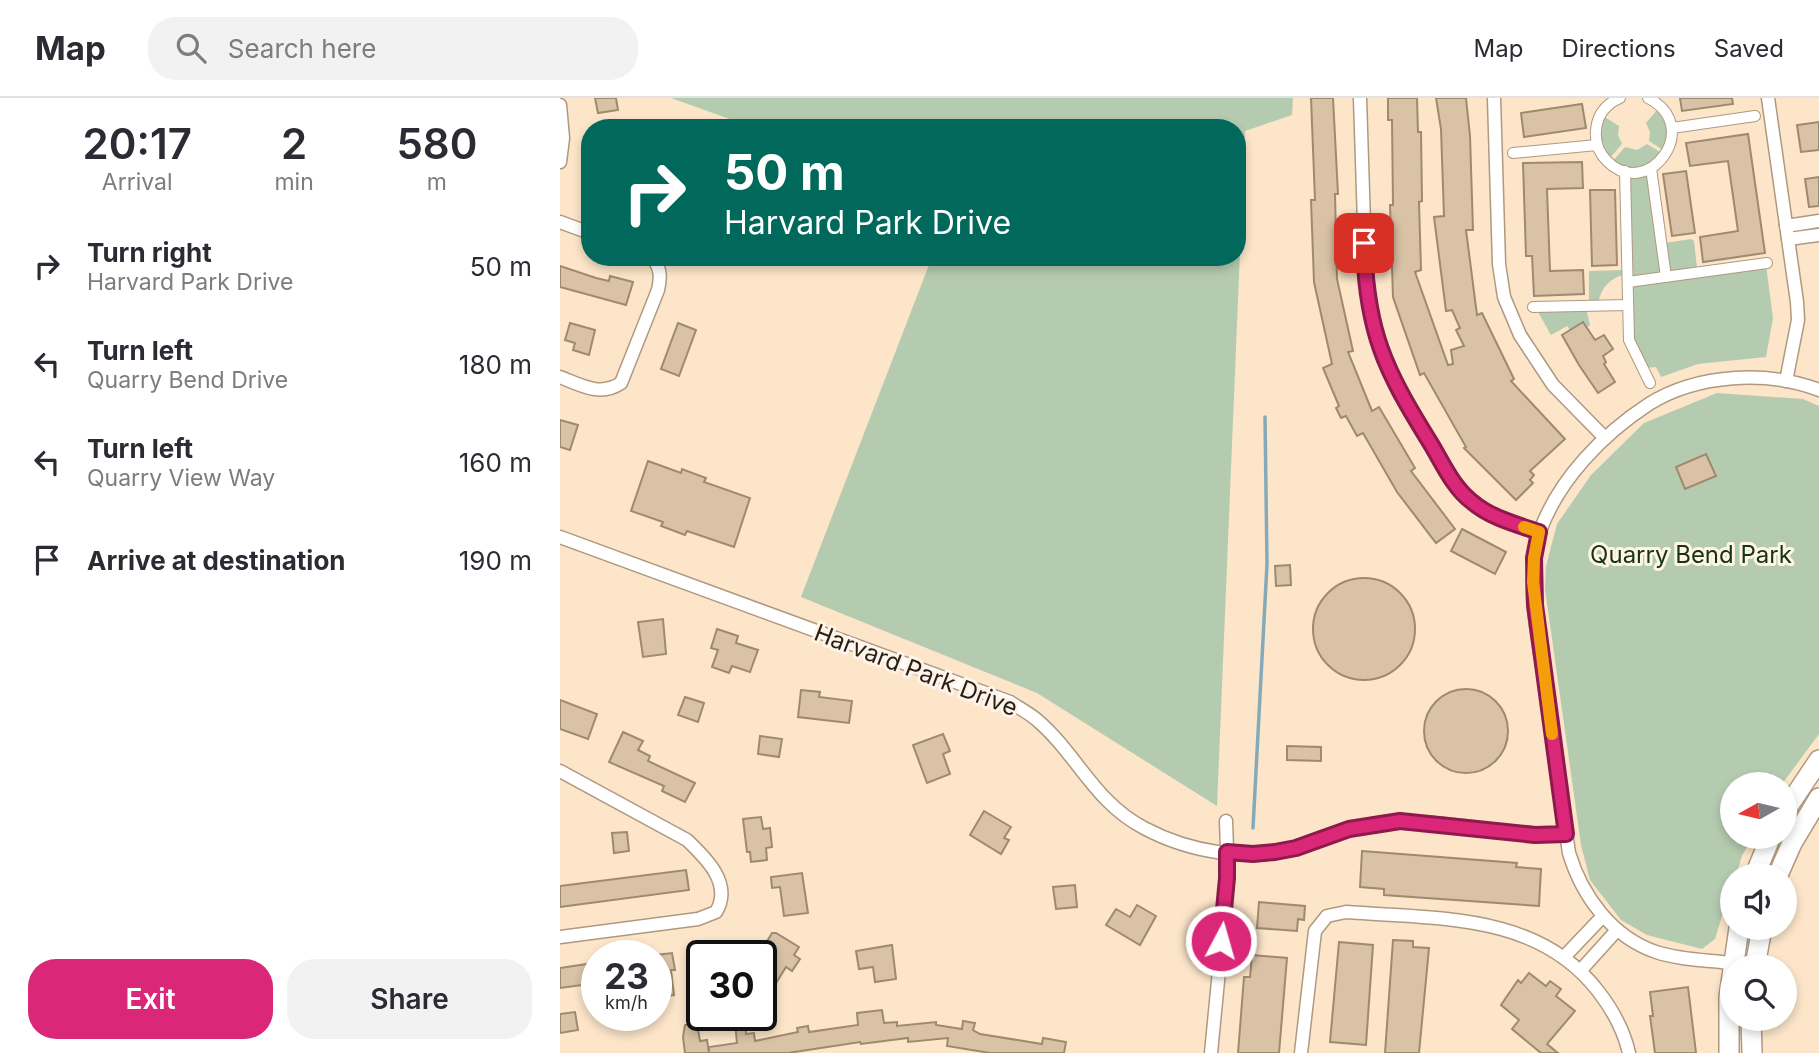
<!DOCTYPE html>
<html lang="en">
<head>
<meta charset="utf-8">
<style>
	body { margin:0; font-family:Inter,sans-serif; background:#f2f2f3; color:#2b2b33; height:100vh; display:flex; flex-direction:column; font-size:26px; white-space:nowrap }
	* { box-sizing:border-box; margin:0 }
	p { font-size:23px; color:#7c7c81 }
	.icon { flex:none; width:38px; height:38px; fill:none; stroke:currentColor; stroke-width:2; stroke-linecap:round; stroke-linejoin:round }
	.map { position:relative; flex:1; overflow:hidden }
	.sheet { display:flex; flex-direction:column; background:#fff; width:560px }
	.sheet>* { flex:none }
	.guide { position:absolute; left:21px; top:21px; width:665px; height:147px; border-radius:28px; box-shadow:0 4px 10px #0003; background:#00695c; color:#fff; overflow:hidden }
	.needle { width:46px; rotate:262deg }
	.buttons { position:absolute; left:1160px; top:674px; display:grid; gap:14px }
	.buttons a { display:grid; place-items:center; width:77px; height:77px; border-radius:50%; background:#fff; box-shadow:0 4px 10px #0003; font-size:35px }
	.speed { position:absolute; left:21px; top:842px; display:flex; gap:14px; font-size:35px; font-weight:700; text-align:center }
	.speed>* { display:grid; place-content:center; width:91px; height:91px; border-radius:50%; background:#fff; box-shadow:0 4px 10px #0003; line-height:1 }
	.speed small { font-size:18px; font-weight:400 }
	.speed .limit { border:4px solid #111; border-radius:10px; background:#fff; color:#111 }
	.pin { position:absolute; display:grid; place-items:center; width:60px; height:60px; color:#fff; margin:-30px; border-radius:14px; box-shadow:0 4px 10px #0006 }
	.me { position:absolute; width:77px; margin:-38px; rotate:6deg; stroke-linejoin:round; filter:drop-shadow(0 0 5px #0008) }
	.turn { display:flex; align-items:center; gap:24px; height:147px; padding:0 28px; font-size:32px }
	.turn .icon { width:91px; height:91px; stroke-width:2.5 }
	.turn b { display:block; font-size:49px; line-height:60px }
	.eta { display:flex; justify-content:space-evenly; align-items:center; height:119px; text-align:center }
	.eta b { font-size:42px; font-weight:600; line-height:49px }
	.action { display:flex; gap:14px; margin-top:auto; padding:14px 28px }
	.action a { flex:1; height:80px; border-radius:28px; background:#db2777; color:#fff; font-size:28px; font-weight:600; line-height:80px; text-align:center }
	.action a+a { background:#f2f2f3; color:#2b2b33 }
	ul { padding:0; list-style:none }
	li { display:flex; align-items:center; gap:21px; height:98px; padding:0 28px }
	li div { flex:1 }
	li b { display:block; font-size:26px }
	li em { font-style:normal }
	header { display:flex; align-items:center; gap:42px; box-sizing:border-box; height:98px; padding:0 35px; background:#fff; border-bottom:2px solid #e1e1e2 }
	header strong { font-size:33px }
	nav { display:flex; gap:38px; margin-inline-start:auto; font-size:24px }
	.search { width:490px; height:63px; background:#f2f2f3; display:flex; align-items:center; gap:18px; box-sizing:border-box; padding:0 24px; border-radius:28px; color:#7c7c81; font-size:26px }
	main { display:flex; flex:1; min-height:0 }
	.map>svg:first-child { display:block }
	.green { fill:#b5cbaf }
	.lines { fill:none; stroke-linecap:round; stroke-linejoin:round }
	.stream { stroke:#84aab9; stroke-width:3.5 }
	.building { fill:#d9c2a5; stroke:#9f8a70; stroke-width:2 }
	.pedestrian-casing { stroke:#af9980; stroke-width:12 }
	.minor-casing { stroke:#af9980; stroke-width:15 }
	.primary-casing { stroke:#af9980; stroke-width:22 }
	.pedestrian { stroke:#fff; stroke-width:10 }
	.minor { stroke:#fff; stroke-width:12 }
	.primary { stroke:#fff; stroke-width:19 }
	.route-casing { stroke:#8e194d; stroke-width:18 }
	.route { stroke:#db2777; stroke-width:12 }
	.slow { stroke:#f59e0b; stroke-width:12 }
	.labels { text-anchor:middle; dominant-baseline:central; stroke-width:6; stroke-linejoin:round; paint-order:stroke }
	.park-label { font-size:24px; fill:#16350b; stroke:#fef4e9 }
	.street-label { font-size:24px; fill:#271e14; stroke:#fef4e9 }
</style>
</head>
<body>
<header>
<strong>Map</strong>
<div class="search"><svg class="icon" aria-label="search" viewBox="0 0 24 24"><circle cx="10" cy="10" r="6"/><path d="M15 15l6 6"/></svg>Search here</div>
<nav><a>Map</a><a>Directions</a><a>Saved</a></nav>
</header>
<main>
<section class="sheet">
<div class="eta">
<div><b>20:17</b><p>Arrival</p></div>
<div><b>2</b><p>min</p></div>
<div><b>580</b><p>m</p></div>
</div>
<ul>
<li><svg class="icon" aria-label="right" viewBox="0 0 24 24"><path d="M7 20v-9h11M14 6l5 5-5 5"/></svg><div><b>Turn right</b><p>Harvard Park Drive</p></div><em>50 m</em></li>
<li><svg class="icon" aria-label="left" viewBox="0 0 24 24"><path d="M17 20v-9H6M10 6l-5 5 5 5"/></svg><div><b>Turn left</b><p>Quarry Bend Drive</p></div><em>180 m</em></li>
<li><svg class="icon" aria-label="left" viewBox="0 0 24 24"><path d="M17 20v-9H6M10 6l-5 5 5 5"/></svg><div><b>Turn left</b><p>Quarry View Way</p></div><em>160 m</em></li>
<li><svg class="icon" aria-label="arrive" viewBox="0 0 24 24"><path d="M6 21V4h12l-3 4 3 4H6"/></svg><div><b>Arrive at destination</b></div><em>190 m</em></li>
</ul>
<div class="action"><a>Exit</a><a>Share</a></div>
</section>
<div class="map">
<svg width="1259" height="955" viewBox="0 0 1259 955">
	<rect width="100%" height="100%" fill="#fce5c9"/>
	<g class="green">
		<polygon points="111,0 733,0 732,17 685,33 657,708 477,595 241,499 372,159 677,159 677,30 195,30"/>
		<polygon points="1097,12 1104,16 1110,38 1103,52 1089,43 1090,34 1086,25"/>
		<polygon points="1043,18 1059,28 1058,37 1062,46 1049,61 1038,39"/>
		<path d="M1087,46L1102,55C1086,74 1074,73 1052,64L1065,49L1077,52Z"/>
		<polygon points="1090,74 1104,175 1072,182 1066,76"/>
		<polygon points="1131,141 1134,143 1137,170 1110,176 1105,145"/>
		<polygon points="1206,167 1213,220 1206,259 1138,266 1101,279 1096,269 1085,270 1072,247 1072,185"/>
		<path d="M1064,172L1066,176C1050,180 1041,189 1038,206L1029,204V173Z"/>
		<polygon points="1026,210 1030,227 1026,230 1022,224 1010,232 1007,228 991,237 977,212"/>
		<polygon points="1157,295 1243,301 1259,308 1259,636 1222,686 1172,686 1172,738 1192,739 1182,758 1176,777 1172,777 1172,786 1155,841 1142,851 1087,837 1061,822 1030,782 1021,747 985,491 986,468 997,426 1031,377 1084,325"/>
	</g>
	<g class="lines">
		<polyline class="stream" points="693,730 707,466 705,319"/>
	</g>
	<g class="building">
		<polygon points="35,0 56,0 58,12 38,15"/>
		<polygon points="751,0 773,0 778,96 775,96 777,181 793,253 788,254 812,313 819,309 855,370 851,373 895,431 876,445 837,394 803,335 797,338 786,318 781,320 776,310 779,308 763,270 772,266 754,184 751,102 755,102"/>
		<polygon points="828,0 857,0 858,34 861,34 862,103 859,104 861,172 855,174 888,267 893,266 891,252 904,248 896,232 900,230 892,212 886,213 874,119 884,118 881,31 876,0 906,0 910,38 913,132 906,132 917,217 922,215 954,281 951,283 1005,341 970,373 974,377 970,382 973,385 956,402 904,350 906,349 864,275 860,277 833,199 830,107 833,107 832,22 828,22"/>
		<polygon points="1120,0 1172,0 1173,6 1122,13"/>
		<polygon points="1022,6 1026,30 964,39 961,15"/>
		<polygon points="1259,24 1259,52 1241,54 1237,27"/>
		<polygon points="1188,36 1205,155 1143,164 1140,139 1178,133 1168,63 1130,68 1126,45"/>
		<polygon points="1022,64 1023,90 987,91 990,173 1023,172 1024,196 974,198 972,158 966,158 963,65"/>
		<polygon points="1126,73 1135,135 1112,138 1103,76"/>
		<polygon points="1259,79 1259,108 1249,109 1245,81"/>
		<polygon points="1030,92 1055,92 1057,167 1032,168"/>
		<polygon points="0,168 36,180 49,183 50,178 73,184 66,207 0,189"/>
		<polygon points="1023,224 1035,242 1044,237 1053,251 1043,258 1046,264 1044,266 1055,284 1038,295 1019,267 1002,237"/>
		<polygon points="10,225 35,232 29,257 13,252 15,245 5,242"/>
		<polygon points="118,225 136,232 119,278 101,271"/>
		<polygon points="0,322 18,327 10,352 0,349"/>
		<polygon points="1146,356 1156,378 1125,391 1116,369"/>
		<polygon points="88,363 121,375 122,371 146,380 144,384 190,400 174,449 127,433 125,437 101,428 103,424 71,413"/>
		<polygon points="902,431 946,454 935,476 891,453"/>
		<polygon points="730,467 731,487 716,488 715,468"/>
		<circle cx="804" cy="531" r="51"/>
		<polygon points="103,521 106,556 83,559 78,524"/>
		<polygon points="157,531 178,538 176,545 198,552 190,574 172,568 169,575 152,569 158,552 151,550"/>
		<circle cx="906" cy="633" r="42"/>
		<polygon points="241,592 260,594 259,599 292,603 289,625 238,619"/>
		<polygon points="125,599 144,605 138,624 118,617"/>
		<polygon points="0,602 37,616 28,641 0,631"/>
		<polygon points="63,634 83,643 78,652 90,658 88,663 135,685 125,704 102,693 104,688 49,664"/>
		<polygon points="383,636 390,653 383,656 390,676 367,685 353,647"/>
		<polygon points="200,638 222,641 219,659 198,656"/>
		<polygon points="727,648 761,649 761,663 727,662"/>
		<polygon points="424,713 451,729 444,740 449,742 441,756 410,737"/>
		<polygon points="201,719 203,731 210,730 212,749 206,750 207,762 191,764 190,754 187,754 183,721"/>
		<polygon points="67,734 69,753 54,755 52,735"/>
		<polygon points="802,753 957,765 956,769 981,771 979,808 824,797 824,791 800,789"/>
		<polygon points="126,772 129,792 0,809 0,788"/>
		<polygon points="242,775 248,815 224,818 220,789 212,790 211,779"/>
		<polygon points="515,787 517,809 496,811 493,789"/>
		<polygon points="699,804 745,808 744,822 738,821 737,833 697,830"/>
		<polygon points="577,807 596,818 580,847 546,827 556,811 570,819"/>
		<polygon points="212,835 216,835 239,849 234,857 240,861 232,873 226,869 210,895 201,890 201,871 212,855 203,850"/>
		<polygon points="833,842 853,843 853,849 869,850 859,955 825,955"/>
		<polygon points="779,844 813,847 806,947 770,944"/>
		<polygon points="332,847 336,881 315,884 313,869 299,871 296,853"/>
		<polygon points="112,855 115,872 111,872 114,897 96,899 96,857"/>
		<polygon points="692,857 727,860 719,955 678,955 684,879 690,879"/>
		<polygon points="34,865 37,885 0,890 0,870"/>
		<polygon points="969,875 986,888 990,883 1001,891 996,898 1015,913 987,946 998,955 981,955 952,931 959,922 941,907 958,882 961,885"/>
		<polygon points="131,880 142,882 142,905 128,903"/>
		<polygon points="1128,889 1136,955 1095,955 1090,918 1093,918 1090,894"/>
		<polygon points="322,912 324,925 337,924 337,928 376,924 376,927 402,931 403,923 415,925 413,932 420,936 482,946 483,940 506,944 504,955 430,955 387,948 388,940 348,944 348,940 301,946 300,944 228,955 149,955 149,949 177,945 175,925 185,924 186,936 194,935 195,943 238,934 237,930 248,928 249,934 298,927 297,915"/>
		<polygon points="15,914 18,932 0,935 0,916"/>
		<polygon points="137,925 140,943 147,942 149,955 125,955 123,939 125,927"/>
	</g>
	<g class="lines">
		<defs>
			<g id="pedestrian">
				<path d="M1060,0C1046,6 1037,17 1036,33C1035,44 1039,55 1047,63C1087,104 1145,29 1088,0"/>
				<polyline points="1112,30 1195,18"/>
				<polyline points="953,55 1037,47"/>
				<polyline points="1091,70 1106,179"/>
				<polyline points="1065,73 1069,242 1090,285"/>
				<polyline points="1068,184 1207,165"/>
				<polyline points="973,209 1068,207"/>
			</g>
			<g id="minor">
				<polyline points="800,0 806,188 812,224 823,260 838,293 898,391 924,413 939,421 979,434"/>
				<polyline points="934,0 939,166 944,199 960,237 993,287 1045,340"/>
				<polyline points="1208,0 1237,204 1238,222 1226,283"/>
				<polyline points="0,7 3,40 0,64"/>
				<polyline points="0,124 30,135"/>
				<polyline points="1226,128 1259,123"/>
				<polyline points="1228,141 1259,137"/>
				<path d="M0,279C21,287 40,299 61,285L98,192C101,179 101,169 91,159"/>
				<path d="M0,439L450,604C459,610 469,615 477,622C517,656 534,704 584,730C629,754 690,765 739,749C773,737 806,723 842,723C897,724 951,738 1006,736"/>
				<path d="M0,673L127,742C146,760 173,786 156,814L138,821L0,839"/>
				<polyline points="1005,858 1043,818"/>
				<path d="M1172,865C1148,862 1120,862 1096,854C1052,839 1022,798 1009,755C1001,700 993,646 986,591C979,544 963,479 980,433C999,381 1043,336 1089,306C1137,276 1207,272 1259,292"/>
				<polyline points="1021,872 1057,832"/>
				<polyline points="651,955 668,780 666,723"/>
				<path d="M741,955L755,833L767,818L786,814C876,821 977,814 1038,893C1052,911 1064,933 1069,955"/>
			</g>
			<g id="primary">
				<polyline points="1225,713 1259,662"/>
				<polyline points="1195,777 1211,738"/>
				<polyline points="1218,777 1232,745 1259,700"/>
				<polyline points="1195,868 1202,830"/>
				<polyline points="1191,920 1192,955"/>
				<polyline points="1169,955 1169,899 1179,830"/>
			</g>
		</defs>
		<use href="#pedestrian" class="pedestrian-casing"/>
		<use href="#minor" class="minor-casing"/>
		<use href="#primary" class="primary-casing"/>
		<use href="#pedestrian" class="pedestrian"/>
		<use href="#minor" class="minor"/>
		<use href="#primary" class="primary"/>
	</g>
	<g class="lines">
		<defs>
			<path id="route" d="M661,843L667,780V754L693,756L715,754L736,750L789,731L840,723L975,737L1006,736L975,507L974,460L979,434C955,426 931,420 911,403C893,389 883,366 871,346C825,272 806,234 804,145"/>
		</defs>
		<use href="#route" class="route-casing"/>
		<use href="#route" class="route"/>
		<polyline class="slow" points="964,429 979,434 974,460 973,484 992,636"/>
	</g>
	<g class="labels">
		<g class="park-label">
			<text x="1131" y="456">Quarry Bend Park</text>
		</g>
		<g class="street-label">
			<text transform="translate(356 572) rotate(21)">Harvard Park Drive</text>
		</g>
	</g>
</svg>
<div class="buttons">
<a><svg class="needle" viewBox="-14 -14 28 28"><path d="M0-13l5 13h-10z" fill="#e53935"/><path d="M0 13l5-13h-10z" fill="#7c7c81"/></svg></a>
<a><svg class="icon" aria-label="sound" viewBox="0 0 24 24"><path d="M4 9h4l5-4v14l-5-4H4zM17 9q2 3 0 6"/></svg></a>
<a><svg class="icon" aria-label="search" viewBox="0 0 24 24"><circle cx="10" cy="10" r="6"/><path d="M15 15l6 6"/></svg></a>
</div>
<div class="speed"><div>23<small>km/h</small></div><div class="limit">30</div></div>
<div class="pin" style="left:804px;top:145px;background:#d93025"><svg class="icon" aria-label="arrive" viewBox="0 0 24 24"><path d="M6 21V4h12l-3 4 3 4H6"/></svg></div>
<svg class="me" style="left:661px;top:843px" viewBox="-20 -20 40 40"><circle r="17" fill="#db2777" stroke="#fff" stroke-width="3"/><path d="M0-11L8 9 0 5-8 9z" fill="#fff"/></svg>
<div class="guide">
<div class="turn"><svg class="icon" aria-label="right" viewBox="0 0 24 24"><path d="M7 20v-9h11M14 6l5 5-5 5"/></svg><div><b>50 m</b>Harvard Park Drive</div></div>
</div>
</div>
</main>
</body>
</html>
